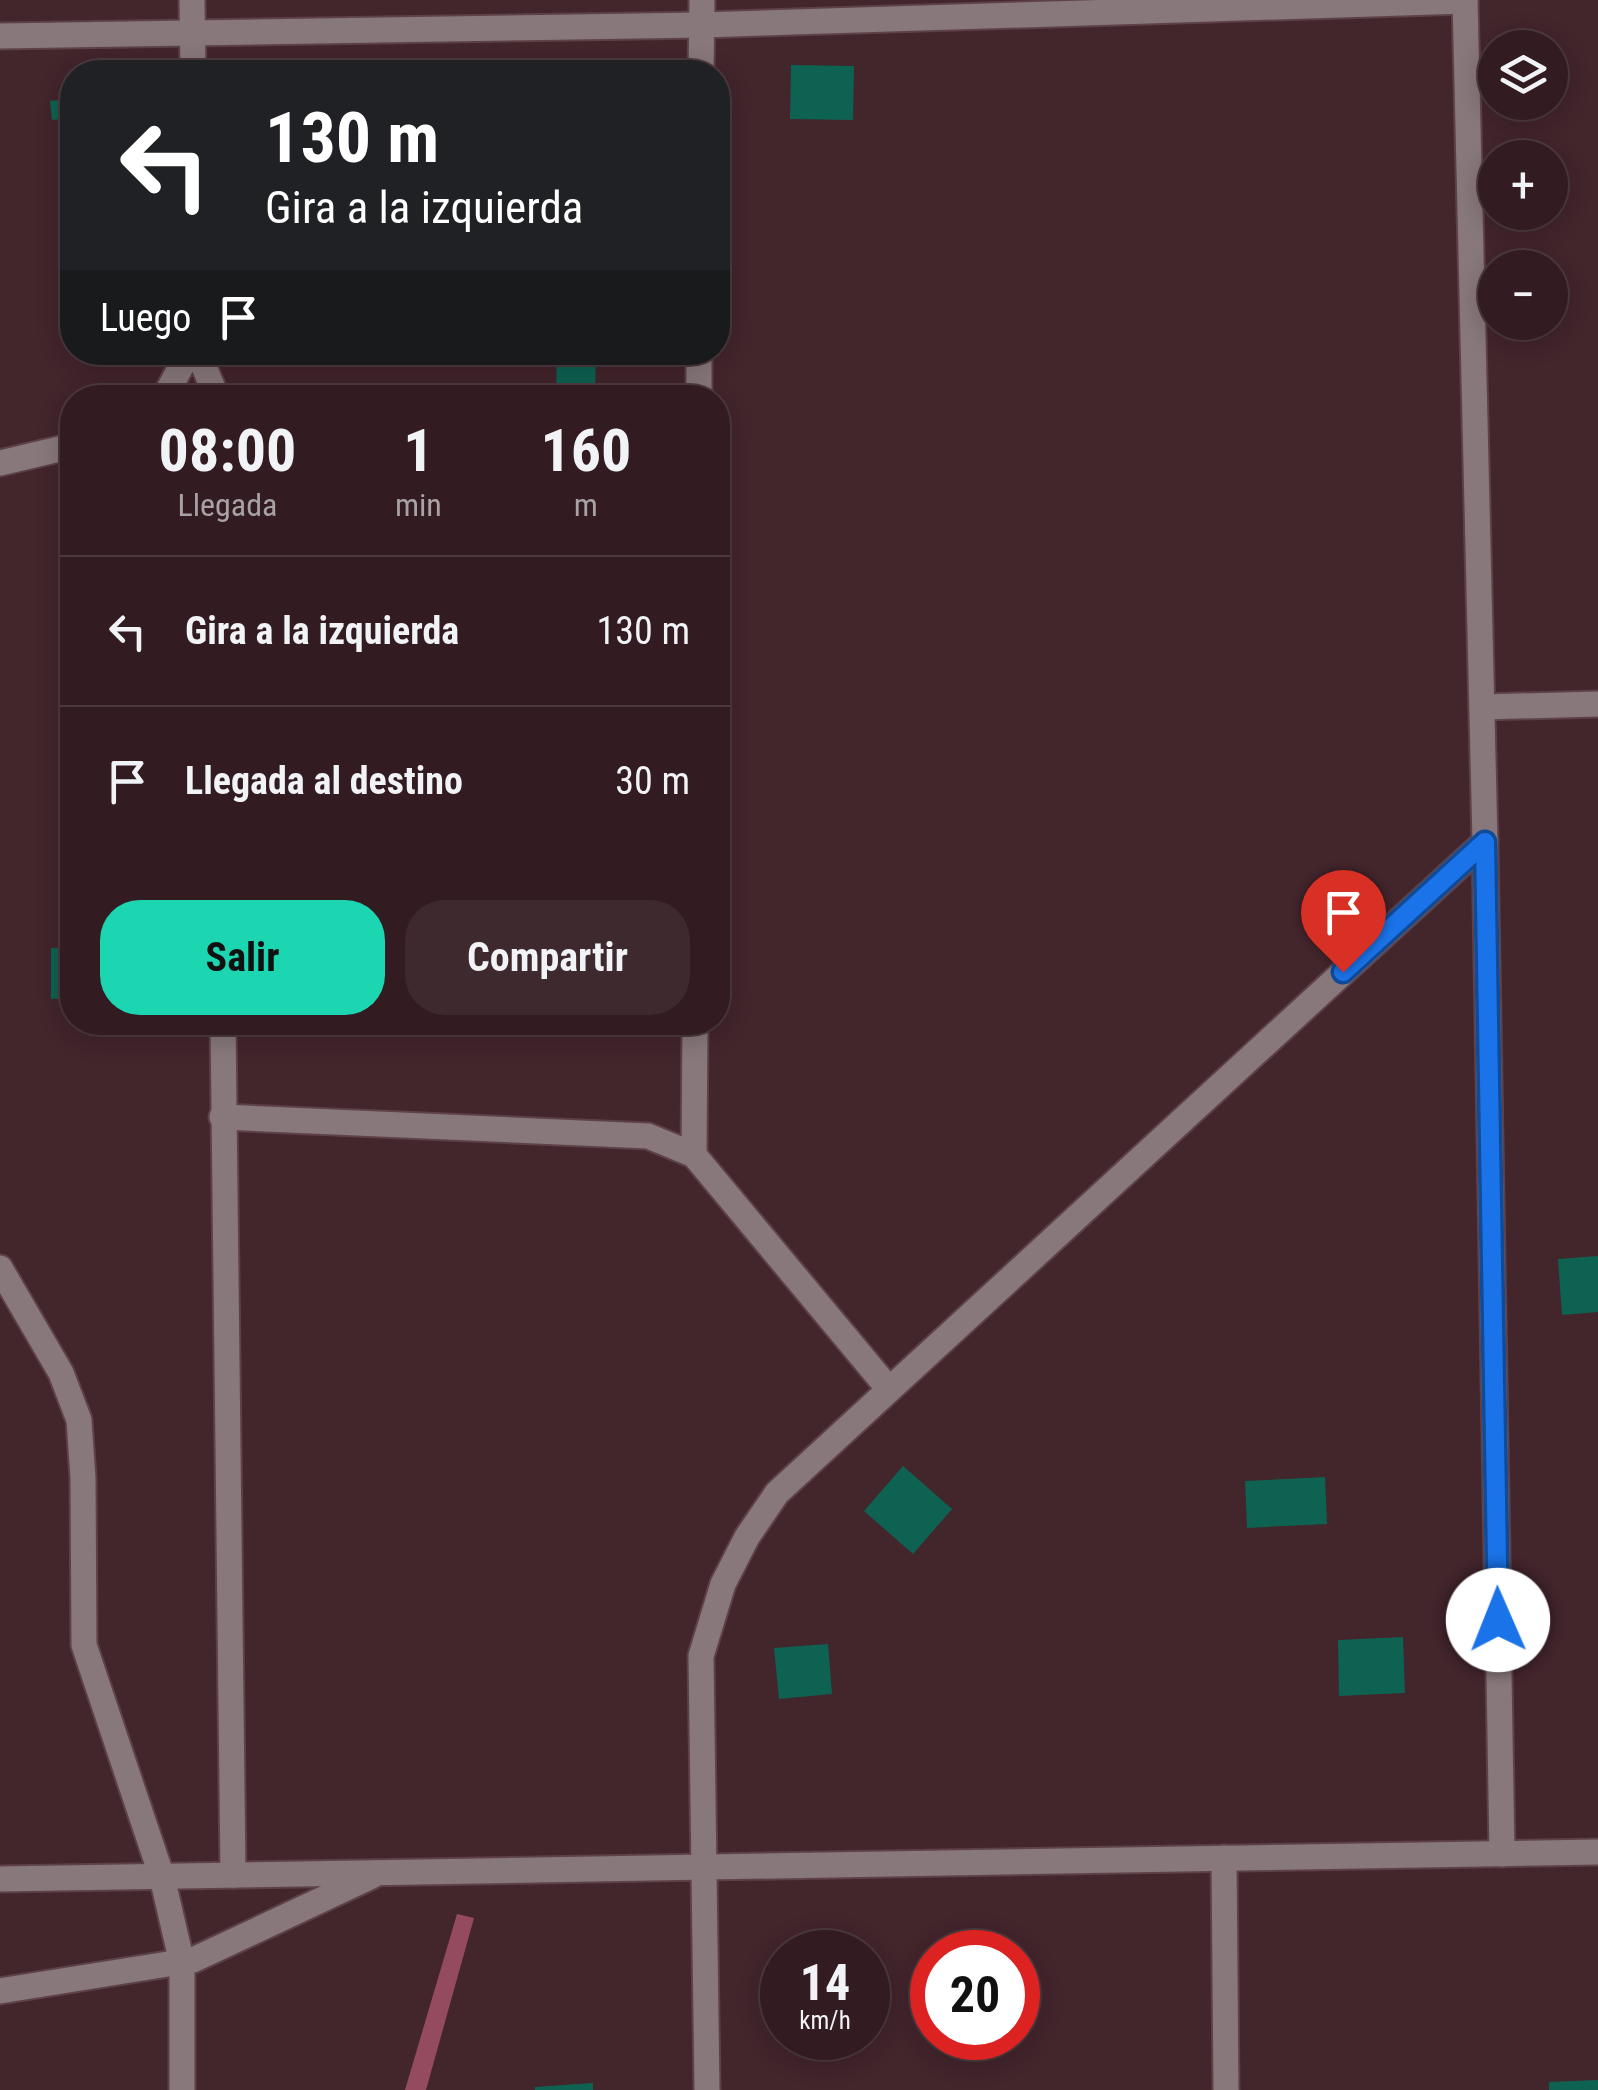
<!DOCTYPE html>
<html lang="es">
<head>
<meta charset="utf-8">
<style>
	body { margin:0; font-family:"Roboto Condensed",sans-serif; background:#3d292e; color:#f1f3f6; height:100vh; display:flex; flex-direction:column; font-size:38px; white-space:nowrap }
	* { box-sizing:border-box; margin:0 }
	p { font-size:32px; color:#a8a1a5 }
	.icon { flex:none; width:55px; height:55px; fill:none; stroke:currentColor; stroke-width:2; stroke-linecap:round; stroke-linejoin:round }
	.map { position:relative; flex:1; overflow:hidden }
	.side { position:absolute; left:60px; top:385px; width:670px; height:650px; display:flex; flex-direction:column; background:#321c21; border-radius:40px; box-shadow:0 5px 25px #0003,0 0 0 2px #4d3a3f }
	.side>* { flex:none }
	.guide { position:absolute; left:60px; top:60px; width:670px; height:305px; border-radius:40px; box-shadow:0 5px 25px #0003,0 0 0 2px #4d3a3f; background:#202124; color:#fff; overflow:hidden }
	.tools { position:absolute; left:1478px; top:30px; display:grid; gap:20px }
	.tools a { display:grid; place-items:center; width:90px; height:90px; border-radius:50%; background:#321c21; box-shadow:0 5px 25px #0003,0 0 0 2px #4d3a3f; font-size:50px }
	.speed { position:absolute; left:760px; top:1930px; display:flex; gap:20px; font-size:50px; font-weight:700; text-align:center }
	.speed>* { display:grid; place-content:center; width:130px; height:130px; border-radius:50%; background:#321c21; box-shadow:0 5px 25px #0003,0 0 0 2px #4d3a3f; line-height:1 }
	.speed small { font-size:25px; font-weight:400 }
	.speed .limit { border:15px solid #d22; background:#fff; color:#111 }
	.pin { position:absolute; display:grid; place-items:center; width:85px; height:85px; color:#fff; margin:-102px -42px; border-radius:50% 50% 50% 0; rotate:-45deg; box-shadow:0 0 10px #0007 }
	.pin .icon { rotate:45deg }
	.me { position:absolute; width:110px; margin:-55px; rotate:359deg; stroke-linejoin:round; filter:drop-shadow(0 0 8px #0008) }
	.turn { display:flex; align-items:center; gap:35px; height:210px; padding:0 40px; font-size:45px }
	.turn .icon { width:130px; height:130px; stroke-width:2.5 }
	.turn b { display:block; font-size:70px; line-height:85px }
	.then { display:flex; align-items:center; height:95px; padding:0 40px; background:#0003; gap:20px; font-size:38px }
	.eta { display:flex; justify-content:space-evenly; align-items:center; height:170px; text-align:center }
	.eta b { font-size:60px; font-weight:700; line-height:70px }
	.primary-button { display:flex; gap:20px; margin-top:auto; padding:20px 40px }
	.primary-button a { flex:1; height:115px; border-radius:40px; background:#1cd5b1; color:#111; font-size:40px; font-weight:700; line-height:115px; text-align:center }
	.primary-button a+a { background:#3d292e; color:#f1f3f6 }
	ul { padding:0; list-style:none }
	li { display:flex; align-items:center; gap:30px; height:150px; padding:0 40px; border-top:2px solid #4d3a3f }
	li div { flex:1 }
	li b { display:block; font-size:38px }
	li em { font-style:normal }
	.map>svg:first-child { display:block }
	.water { fill:#954b5f }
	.building { fill:#0e6251 }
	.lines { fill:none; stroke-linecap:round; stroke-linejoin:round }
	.minor-casing { stroke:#5d4148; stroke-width:29 }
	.minor { stroke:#88787b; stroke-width:25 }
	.route-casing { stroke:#114b97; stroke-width:25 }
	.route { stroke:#1a73e8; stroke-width:18 }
</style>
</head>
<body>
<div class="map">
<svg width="1598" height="2090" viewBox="0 0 1598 2090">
	<rect width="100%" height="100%" fill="#43252c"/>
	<polygon class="water" points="457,1914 474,1918 426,2090 405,2090"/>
	<g class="building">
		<polygon points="791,65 854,66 853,120 790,119"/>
		<polygon points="72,99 72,118 52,120 50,101"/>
		<polygon points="557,352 596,352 595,394 556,394"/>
		<polygon points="72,947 72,998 51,999 51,948"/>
		<polygon points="1598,1256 1598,1312 1562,1315 1558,1259"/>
		<polygon points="903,1466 952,1509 913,1554 864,1511"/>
		<polygon points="1325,1477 1327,1524 1247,1528 1245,1481"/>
		<polygon points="1403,1637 1405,1693 1339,1696 1338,1640"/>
		<polygon points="828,1644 832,1694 779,1699 774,1648"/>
		<polygon points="1598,2080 1598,2090 1549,2090 1549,2082"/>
		<polygon points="593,2083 593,2090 535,2090 535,2087"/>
	</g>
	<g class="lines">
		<defs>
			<g id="minor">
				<polyline points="192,0 193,72"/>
				<polyline points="1465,0 1485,842 1502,1854"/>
				<polyline points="0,36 702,25 1465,1"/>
				<polyline points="701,72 702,0"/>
				<polyline points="198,352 217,398"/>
				<polyline points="164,398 189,352"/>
				<polyline points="699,398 699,352"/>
				<polyline points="0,463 72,446"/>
				<polyline points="1482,707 1598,704"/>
				<polyline points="223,1022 233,1875"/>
				<polyline points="222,1117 648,1136 694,1155 888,1388"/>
				<polyline points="694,1155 695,1022"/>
				<polyline points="0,1268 61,1373 79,1420 83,1478 84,1645 162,1877 182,1963 182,2090"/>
				<polyline points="1224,1858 1226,2090"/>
				<polyline points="0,1879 1598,1852"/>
				<polyline points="0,1991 193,1960 372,1876"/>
				<polyline points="707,2090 701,1656 723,1584 747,1537 777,1493 1485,842"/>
			</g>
		</defs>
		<use href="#minor" class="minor-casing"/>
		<use href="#minor" class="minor"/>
	</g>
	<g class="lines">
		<defs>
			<polyline id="route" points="1343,972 1485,842 1498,1620"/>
		</defs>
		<use href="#route" class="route-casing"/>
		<use href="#route" class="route"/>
	</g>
</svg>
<div class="tools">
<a><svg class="icon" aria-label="layers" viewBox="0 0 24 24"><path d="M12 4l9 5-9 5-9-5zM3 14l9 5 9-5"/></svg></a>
<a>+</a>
<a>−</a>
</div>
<div class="speed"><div>14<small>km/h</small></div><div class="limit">20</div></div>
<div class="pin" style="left:1343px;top:972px;background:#d93025"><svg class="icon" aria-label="arrive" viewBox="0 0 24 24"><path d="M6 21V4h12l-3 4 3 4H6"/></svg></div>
<svg class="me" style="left:1498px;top:1620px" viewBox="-20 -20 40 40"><circle r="19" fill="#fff"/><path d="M0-13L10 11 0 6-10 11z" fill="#1a73e8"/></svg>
<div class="guide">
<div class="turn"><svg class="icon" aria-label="left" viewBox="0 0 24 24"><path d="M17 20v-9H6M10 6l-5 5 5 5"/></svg><div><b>130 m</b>Gira a la izquierda</div></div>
<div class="then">Luego<svg class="icon" aria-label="arrive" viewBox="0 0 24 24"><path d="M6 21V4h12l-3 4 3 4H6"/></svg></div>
</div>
<section class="side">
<div class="eta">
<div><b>08:00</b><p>Llegada</p></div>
<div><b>1</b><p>min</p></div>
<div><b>160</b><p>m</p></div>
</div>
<ul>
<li><svg class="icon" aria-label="left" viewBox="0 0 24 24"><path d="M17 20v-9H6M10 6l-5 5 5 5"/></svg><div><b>Gira a la izquierda</b></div><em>130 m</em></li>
<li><svg class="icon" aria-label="arrive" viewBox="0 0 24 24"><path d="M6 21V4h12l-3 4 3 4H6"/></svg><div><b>Llegada al destino</b></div><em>30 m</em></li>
</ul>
<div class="primary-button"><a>Salir</a><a>Compartir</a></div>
</section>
</div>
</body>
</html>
